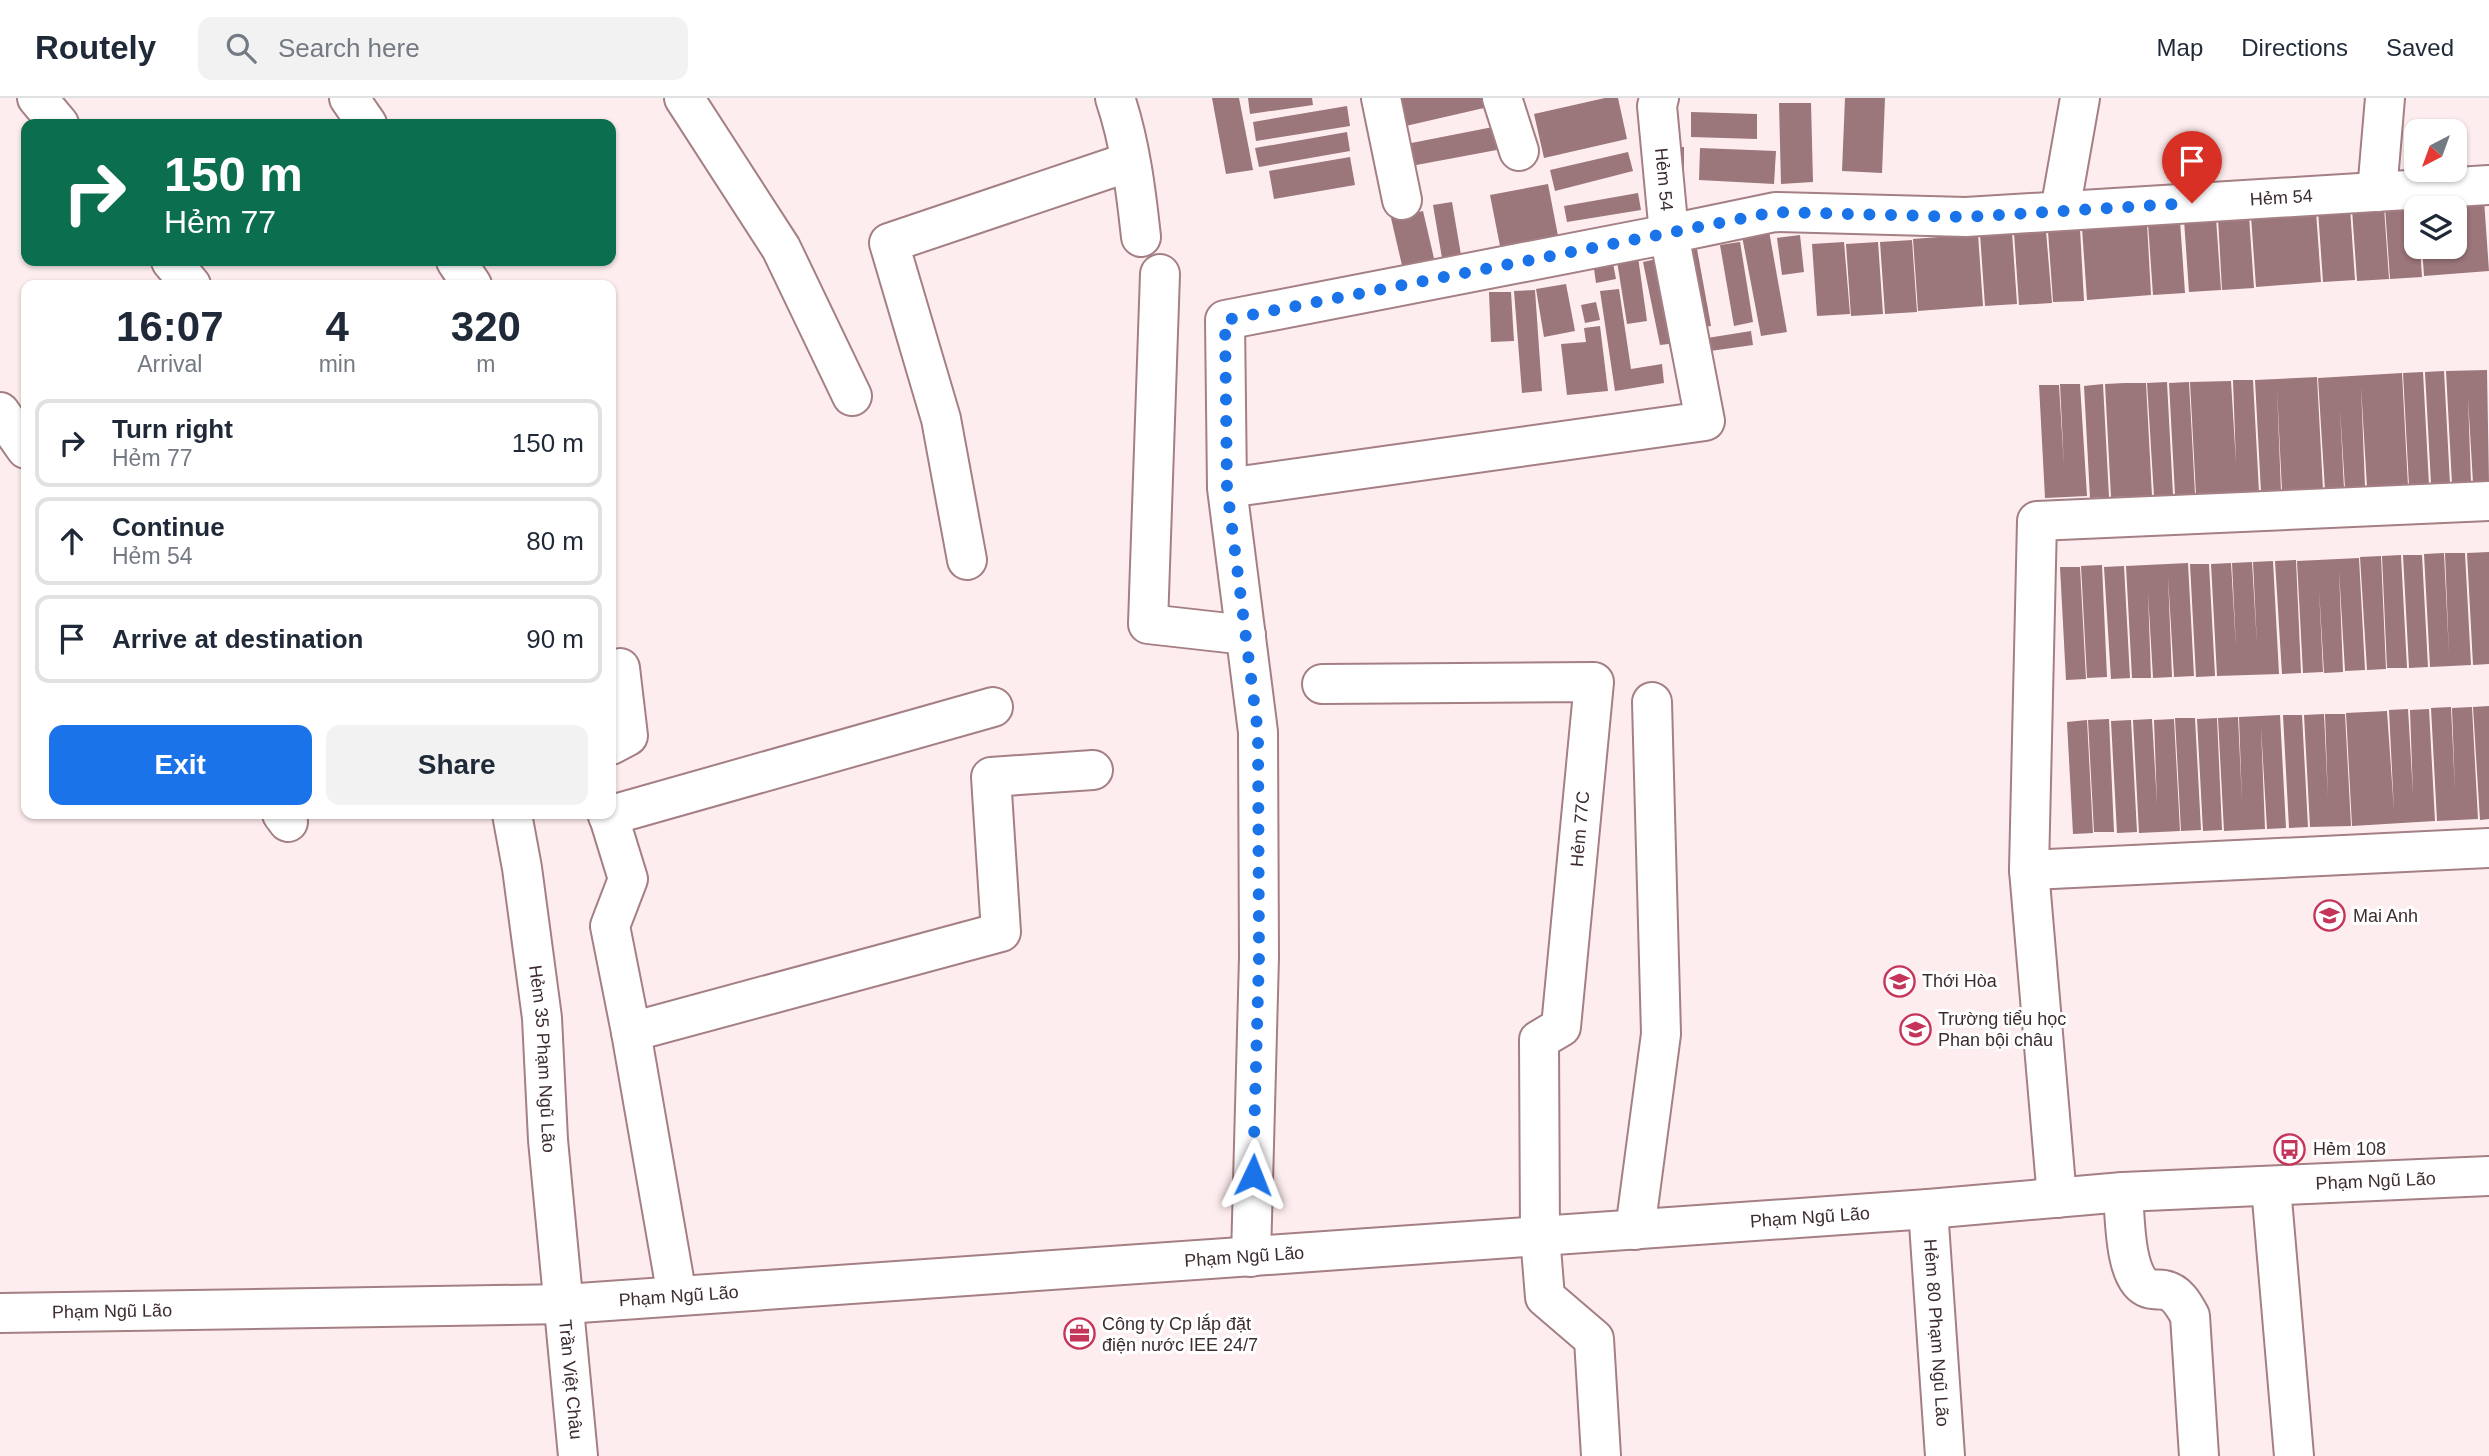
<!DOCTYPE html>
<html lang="en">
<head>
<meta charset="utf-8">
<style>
	body { margin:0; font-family:Arial,sans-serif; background:#f2f2f3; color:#1f2937; height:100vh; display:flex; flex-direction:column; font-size:26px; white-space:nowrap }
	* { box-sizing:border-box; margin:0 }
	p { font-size:23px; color:#747a83 }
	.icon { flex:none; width:38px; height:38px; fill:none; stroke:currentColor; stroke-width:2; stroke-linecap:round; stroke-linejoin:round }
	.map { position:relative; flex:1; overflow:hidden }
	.sheet { position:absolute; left:21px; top:182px; width:595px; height:539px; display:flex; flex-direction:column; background:#fff; border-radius:14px; box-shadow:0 2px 5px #0004 }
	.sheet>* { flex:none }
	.guide { position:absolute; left:21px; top:21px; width:595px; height:147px; border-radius:14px; box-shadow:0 2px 5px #0004; background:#0b6e4f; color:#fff; overflow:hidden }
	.needle { width:46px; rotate:221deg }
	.controls { position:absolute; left:2404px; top:21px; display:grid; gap:14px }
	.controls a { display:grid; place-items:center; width:63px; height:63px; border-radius:14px; background:#fff; box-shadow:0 2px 5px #0004; font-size:35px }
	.pin { position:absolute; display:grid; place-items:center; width:60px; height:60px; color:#fff; margin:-72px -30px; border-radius:50% 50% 50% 0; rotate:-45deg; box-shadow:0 0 7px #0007 }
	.pin .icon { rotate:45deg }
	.me { position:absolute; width:77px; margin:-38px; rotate:2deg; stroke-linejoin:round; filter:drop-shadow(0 0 5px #0008) }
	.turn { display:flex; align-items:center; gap:24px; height:147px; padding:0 28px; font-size:32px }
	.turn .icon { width:91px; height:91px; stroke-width:2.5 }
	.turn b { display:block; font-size:49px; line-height:60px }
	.eta { display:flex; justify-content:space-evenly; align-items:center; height:119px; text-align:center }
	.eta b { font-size:42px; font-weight:800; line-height:49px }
	.action { display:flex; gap:14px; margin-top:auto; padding:14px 28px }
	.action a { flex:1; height:80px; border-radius:14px; background:#1a73e8; color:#fff; font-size:28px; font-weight:800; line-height:80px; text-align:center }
	.action a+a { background:#f2f2f3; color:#1f2937 }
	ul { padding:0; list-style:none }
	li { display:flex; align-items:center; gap:21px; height:88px; margin:0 14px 10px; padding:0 14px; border:4px solid #e0e1e3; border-radius:14px }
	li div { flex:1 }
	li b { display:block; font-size:26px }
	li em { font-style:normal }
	header { display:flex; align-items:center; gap:42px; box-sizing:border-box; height:98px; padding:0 35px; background:#fff; border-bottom:2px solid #e0e1e3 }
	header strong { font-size:33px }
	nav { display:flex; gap:38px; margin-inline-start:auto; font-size:24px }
	.search { width:490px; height:63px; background:#f2f2f3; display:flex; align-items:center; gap:18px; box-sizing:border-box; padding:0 24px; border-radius:14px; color:#747a83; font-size:26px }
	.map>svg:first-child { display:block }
	.building { fill:#9b767a }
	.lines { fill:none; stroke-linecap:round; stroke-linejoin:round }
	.minor-casing { stroke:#a47f84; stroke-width:42 }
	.minor { stroke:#fff; stroke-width:38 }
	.route { stroke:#1a73e8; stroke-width:12; stroke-dasharray:0 21.6 }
	.labels { text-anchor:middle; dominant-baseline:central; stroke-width:6; stroke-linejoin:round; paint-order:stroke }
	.street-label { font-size:18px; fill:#3d2d2f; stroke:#fff }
	.poi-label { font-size:18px; fill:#3d2d2f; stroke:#fff; text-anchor:start }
</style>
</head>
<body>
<header>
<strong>Routely</strong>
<div class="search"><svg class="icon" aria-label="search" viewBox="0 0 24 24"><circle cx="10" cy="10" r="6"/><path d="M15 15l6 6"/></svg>Search here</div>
<nav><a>Map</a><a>Directions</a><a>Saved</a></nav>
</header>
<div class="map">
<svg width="2489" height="1358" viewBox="0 0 2489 1358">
	<rect width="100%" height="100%" fill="#feedef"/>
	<g class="building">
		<polygon points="1212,0 1239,0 1253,72 1226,76"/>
		<polygon points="1248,0 1312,0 1313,7 1250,16"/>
		<polygon points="1376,0 1495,0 1497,7 1384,33"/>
		<polygon points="1605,0 1618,0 1627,41 1544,60 1534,16"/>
		<polygon points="1845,0 1885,0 1882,75 1842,73"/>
		<polygon points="1779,5 1811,5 1813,84 1781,86"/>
		<polygon points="1347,8 1350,28 1256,43 1253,24"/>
		<polygon points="1691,14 1757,16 1757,41 1691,39"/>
		<polygon points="1498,28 1502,51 1395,71 1391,49"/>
		<polygon points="1347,34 1350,53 1259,69 1255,50"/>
		<rect x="1669" y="49" width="15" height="25"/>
		<polygon points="1700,50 1776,53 1774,86 1699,82"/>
		<polygon points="1628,54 1633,73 1555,93 1550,72"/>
		<polygon points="1350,59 1355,87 1274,101 1269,73"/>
		<polygon points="1548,86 1559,143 1503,163 1490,97"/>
		<polygon points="1638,95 1641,112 1567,124 1564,108"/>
		<polygon points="2484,102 2489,173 2424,178 2422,149 2455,149 2455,110 2419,110"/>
		<polygon points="1452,104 1461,157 1442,160 1433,107"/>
		<polygon points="2384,109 2389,181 2357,183 2352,111"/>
		<polygon points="2385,109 2417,110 2417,149 2420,149 2422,179 2390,181"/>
		<polygon points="2350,110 2355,182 2323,184 2318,112"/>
		<polygon points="1423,113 1436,169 1404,176 1391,120"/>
		<polygon points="2316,113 2321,184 2256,189 2251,118"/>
		<polygon points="2249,118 2254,190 2222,192 2218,120"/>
		<polygon points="2216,120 2221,192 2189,194 2184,122"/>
		<polygon points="2180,123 2185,195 2153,197 2148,125"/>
		<polygon points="2147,125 2151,197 2087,202 2082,130"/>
		<polygon points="2080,131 2084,203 2053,204 2048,133"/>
		<polygon points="1769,133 1787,234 1761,238 1742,138"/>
		<polygon points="2046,133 2052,205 2019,207 2014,135"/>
		<polygon points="2012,134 2017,206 1985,208 1980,136"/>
		<polygon points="1978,136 1983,208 1918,213 1913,141"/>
		<polygon points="1800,137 1804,174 1782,177 1777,140"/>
		<polygon points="1912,142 1917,214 1885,216 1880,144"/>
		<polygon points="1740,144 1753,224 1734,228 1720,147"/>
		<polygon points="1844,144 1850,216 1817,218 1812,146"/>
		<polygon points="1878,144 1883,216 1851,218 1846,146"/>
		<polygon points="1697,151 1711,228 1690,231 1675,156"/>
		<polygon points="1638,159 1647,223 1627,226 1617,163"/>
		<polygon points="1612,160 1616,181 1596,185 1593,164"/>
		<polygon points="1661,160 1677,245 1660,247 1643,164"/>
		<polygon points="1566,186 1575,233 1544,239 1536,191"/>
		<polygon points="1619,191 1631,271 1662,266 1664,285 1615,293 1600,193"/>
		<polygon points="1535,192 1542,293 1522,295 1514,193"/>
		<polygon points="1489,194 1511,194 1514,243 1491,244"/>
		<polygon points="1596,204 1600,222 1585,225 1581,207"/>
		<polygon points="1600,228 1608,293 1567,297 1561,246 1586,244 1584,230"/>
		<polygon points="1751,233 1753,247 1703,254 1701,241"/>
		<polygon points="2487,272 2489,385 2473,385 2468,300 2471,385 2452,386 2446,273"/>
		<polygon points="2444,273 2450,386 2431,386 2425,274"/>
		<polygon points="2423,274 2429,387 2409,388 2403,275"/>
		<polygon points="2402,275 2408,388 2367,389 2361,288 2365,389 2345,390 2340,311 2344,391 2325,392 2318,280"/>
		<polygon points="2317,279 2323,392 2282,393 2277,292 2281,394 2261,394 2255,282"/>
		<polygon points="2233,282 2253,282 2259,394 2196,397 2190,284 2231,283 2236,365"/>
		<polygon points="2167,284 2173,397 2154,398 2147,285"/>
		<polygon points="2189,284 2195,396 2175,397 2169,285"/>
		<polygon points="2125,285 2146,285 2152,398 2111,399 2105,286"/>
		<polygon points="2060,286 2080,286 2087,398 2045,400 2039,287 2059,287 2064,369"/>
		<polygon points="2103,286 2109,399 2090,400 2084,288"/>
		<polygon points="2489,454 2489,566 2473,567 2467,455"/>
		<polygon points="2444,455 2449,557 2445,455 2465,455 2471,567 2430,569 2424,456"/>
		<polygon points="2401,457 2407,570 2387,570 2382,458"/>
		<polygon points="2403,457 2422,457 2428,569 2409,570"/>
		<polygon points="2381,458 2386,571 2367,572 2360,459"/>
		<polygon points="2359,460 2365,572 2345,573 2339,472 2343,574 2324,575 2319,490 2323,574 2303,575 2297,463"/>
		<polygon points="2296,462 2301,575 2282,576 2275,463"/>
		<polygon points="2273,463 2279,576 2217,578 2211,466 2231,465 2236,550 2232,465 2252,464 2257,547 2253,464"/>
		<polygon points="2188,465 2194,578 2174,579 2168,478 2172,579 2153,580 2148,495 2151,580 2132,580 2126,468"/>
		<polygon points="2190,466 2209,466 2215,578 2196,579"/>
		<polygon points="2102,467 2107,579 2087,580 2081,468"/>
		<polygon points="2124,468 2130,580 2111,581 2104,469"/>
		<polygon points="2060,469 2080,469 2086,581 2066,582"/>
		<polygon points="2489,608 2489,721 2480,722 2473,609"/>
		<polygon points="2451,609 2455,693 2452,610 2472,609 2478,721 2437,723 2431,610"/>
		<polygon points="2408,611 2413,696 2410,612 2429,611 2435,723 2352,728 2346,615 2387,613 2394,713 2389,612"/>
		<polygon points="2324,616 2328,701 2325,616 2345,616 2351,728 2310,729 2304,617"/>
		<polygon points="2280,617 2286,730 2267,731 2261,629 2265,731 2224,733 2218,620 2238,619 2242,704 2239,619"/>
		<polygon points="2283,617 2302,617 2308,729 2289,730"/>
		<polygon points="2175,620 2195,620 2201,732 2181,733"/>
		<polygon points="2217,620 2222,732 2203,733 2197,621"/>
		<polygon points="2109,621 2114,734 2094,734 2088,622"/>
		<polygon points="2152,621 2157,706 2154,622 2174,621 2180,733 2139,735 2133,622"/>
		<polygon points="2087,622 2093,735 2073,736 2067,624"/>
		<polygon points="2131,622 2137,734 2117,735 2111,623"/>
	</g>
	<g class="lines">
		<defs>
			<g id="minor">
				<polyline points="37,0 59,26"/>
				<polyline points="349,0 367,26"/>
				<polyline points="684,0 781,150 852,298"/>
				<path d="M1115,0C1130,44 1136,93 1141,139"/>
				<polyline points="1381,0 1402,102"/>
				<polyline points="1502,0 1519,53"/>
				<path id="s1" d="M1659,0L1657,8L1669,136L1775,114L1966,119L2489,87"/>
				<polyline points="2377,94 2385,0"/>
				<polyline points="2060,113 2080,0"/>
				<polyline points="171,163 191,187"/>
				<polyline points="456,163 472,187"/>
				<polyline points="1160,176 1148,526 1246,537"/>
				<polyline points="0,314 26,351"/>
				<polyline points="1227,390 1705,323 1669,136 1225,222 1227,390 1258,634 1259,859 1251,1159"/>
				<polyline points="967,462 941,321 889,145 1129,64"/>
				<polyline points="1322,586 1594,584 1561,929 1539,942 1540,1138 1545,1199 1594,1241 1601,1358"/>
				<polyline points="611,647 628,638 620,570"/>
				<polyline points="282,716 288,724"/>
				<path id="s2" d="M512,716L522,770L542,920L548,1042L578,1358"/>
				<polyline points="608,716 628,781 610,828 631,934 677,1198"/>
				<polyline points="608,718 993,609"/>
				<polyline points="2029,772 2489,750"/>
				<polyline points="631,934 1001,834 991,679 1093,672"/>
				<polyline points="2271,1089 2294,1358"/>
				<path d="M2123,1094C2125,1117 2124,1182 2148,1190C2152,1192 2159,1191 2164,1192C2177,1194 2184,1207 2190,1218L2199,1358"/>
				<polyline points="2057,1100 2029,772 2037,423 2489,403"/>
				<path id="s3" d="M1928,1111L1945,1358"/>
				<polyline points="1635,1132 1661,936 1652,604"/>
				<path id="s4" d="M0,1215L565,1206L1928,1111L2123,1094L2489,1078"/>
			</g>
		</defs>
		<use href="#minor" class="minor-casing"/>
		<use href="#minor" class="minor"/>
	</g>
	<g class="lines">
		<polyline class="route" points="1253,1077 1259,859 1258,635 1227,390 1225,222 1775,114 1966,119 2192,105"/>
	</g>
	<defs>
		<symbol id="school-ring" viewBox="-11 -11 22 22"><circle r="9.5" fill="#fff" stroke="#c43559" stroke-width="1.5"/><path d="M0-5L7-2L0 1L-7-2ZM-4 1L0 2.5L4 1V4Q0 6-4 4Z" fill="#c43559"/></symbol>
		<symbol id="bus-ring" viewBox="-11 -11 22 22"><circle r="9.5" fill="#fff" stroke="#c43559" stroke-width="1.5"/><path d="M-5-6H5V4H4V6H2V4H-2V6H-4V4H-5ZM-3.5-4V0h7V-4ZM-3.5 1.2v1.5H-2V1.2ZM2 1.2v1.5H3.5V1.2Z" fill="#c43559"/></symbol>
		<symbol id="office-ring" viewBox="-11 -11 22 22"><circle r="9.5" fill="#fff" stroke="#c43559" stroke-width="1.5"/><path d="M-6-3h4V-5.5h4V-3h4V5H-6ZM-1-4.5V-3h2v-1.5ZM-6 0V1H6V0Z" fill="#c43559"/></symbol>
	</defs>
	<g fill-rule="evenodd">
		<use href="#school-ring" x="2312" y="800" width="35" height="35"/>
		<use href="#school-ring" x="1882" y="866" width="35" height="35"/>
		<use href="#school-ring" x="1898" y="914" width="35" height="35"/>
		<use href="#bus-ring" x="2272" y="1034" width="35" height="35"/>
		<use href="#office-ring" x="1062" y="1218" width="35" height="35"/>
	</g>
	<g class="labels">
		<g class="street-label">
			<text stroke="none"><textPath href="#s1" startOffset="82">Hẻm 54</textPath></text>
			<text stroke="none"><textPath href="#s1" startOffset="752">Hẻm 54</textPath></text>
			<text transform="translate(1580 731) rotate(-85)">Hẻm 77C</text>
			<text stroke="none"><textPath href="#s2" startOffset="247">Hẻm 35 Phạm Ngũ Lão</textPath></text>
			<text stroke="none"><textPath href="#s4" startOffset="2380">Phạm Ngũ Lão</textPath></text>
			<text stroke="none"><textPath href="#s4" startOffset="1813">Phạm Ngũ Lão</textPath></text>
			<text stroke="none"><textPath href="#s4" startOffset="1246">Phạm Ngũ Lão</textPath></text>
			<text stroke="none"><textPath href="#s4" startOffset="679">Phạm Ngũ Lão</textPath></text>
			<text stroke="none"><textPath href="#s4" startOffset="112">Phạm Ngũ Lão</textPath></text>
			<text stroke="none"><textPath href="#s3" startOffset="124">Hẻm 80 Phạm Ngũ Lão</textPath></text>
			<text stroke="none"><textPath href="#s2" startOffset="569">Trần Việt Châu</textPath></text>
		</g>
		<g class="poi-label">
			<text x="2353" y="818">Mai Anh</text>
			<text x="1922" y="883">Thới Hòa</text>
			<text x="1938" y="921">Trường tiểu học<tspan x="1938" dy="21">Phan bội châu</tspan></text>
			<text x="2313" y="1051">Hẻm 108</text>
			<text x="1102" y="1226">Công ty Cp lắp đặt<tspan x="1102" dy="21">điện nước IEE 24/7</tspan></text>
		</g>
	</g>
</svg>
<div class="controls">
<a><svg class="needle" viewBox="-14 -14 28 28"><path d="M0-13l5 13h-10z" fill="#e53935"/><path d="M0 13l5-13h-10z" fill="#747a83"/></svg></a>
<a><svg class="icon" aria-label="layers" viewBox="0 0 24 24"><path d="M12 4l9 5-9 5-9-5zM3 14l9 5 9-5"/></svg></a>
</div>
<div class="pin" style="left:2192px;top:105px;background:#d93025"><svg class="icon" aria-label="arrive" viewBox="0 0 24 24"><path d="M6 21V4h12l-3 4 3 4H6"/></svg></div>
<svg class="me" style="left:1253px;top:1077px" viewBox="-20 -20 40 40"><path d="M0-17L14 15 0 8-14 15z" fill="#1a73e8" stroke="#fff" stroke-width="4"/></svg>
<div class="guide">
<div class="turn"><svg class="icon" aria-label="right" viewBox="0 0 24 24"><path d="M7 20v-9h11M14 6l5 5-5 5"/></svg><div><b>150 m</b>Hẻm 77</div></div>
</div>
<section class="sheet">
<div class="eta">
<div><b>16:07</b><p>Arrival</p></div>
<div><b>4</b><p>min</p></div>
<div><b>320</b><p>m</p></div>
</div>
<ul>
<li><svg class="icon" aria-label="right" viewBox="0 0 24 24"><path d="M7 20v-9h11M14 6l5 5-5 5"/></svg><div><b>Turn right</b><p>Hẻm 77</p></div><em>150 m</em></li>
<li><svg class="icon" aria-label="ahead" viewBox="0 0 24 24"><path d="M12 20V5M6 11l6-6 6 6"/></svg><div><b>Continue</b><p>Hẻm 54</p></div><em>80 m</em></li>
<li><svg class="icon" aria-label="arrive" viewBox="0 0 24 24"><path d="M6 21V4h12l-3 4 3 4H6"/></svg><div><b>Arrive at destination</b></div><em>90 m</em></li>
</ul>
<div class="action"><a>Exit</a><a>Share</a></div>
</section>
</div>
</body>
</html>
